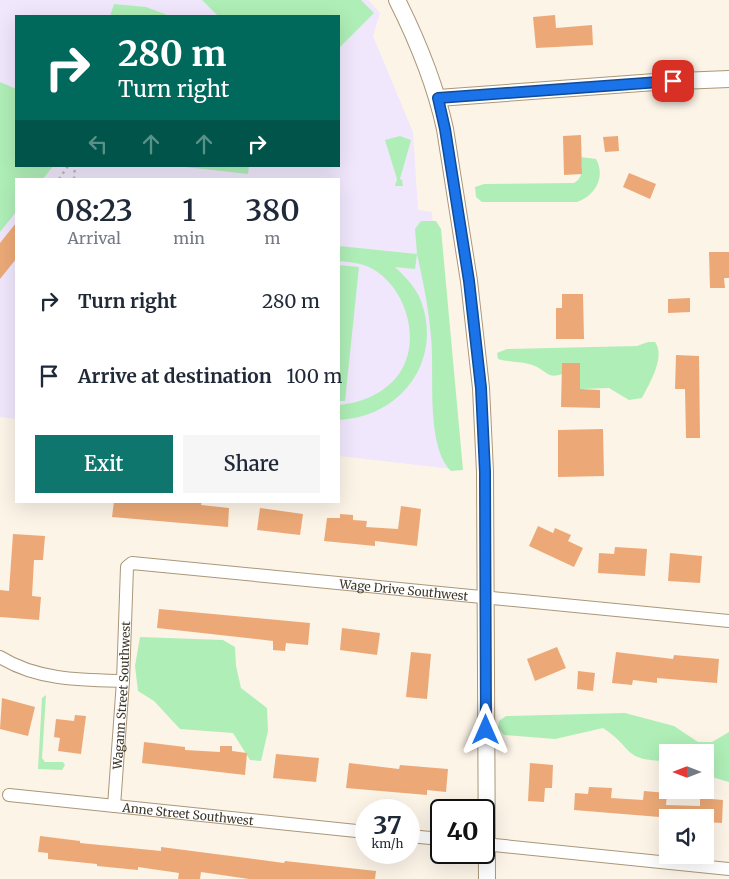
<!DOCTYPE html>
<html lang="en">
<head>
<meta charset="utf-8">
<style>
	body { margin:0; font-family:Merriweather,serif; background:#f6f6f7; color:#1f2937; height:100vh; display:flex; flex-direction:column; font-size:19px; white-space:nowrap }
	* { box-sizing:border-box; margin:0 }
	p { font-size:16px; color:#747a83 }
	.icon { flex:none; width:28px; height:28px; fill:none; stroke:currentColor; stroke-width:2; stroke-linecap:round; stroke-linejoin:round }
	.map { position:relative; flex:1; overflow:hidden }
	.details { position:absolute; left:15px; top:178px; width:325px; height:325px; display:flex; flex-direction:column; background:#fff; border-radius:0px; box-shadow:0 5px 20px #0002 }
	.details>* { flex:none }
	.top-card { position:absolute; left:15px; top:15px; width:325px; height:152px; border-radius:0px; box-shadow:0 5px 20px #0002; background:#00695c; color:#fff; overflow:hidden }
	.needle { width:32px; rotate:270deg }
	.buttons { position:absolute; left:659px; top:744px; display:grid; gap:10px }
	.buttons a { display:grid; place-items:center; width:55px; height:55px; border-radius:0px; background:#fff; box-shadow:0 5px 20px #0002; font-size:25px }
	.speed { position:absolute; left:355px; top:799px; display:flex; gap:10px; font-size:25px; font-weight:700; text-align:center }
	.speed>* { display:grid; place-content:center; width:65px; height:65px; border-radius:50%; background:#fff; box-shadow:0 5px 20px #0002; line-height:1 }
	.speed small { font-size:12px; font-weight:400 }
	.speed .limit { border:2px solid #111; border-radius:8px; background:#fff; color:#111 }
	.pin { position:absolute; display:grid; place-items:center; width:42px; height:42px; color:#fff; margin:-21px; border-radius:10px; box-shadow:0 2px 8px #0006 }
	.me { position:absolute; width:55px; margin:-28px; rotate:0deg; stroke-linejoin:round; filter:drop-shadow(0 0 4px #0008) }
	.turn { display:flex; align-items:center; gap:18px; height:105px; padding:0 20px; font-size:22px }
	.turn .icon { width:65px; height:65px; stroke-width:2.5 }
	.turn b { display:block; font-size:35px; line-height:42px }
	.lanes { display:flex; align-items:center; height:48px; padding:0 20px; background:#0003; justify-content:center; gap:25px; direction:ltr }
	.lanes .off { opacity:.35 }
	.eta { display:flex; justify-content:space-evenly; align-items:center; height:85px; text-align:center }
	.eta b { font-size:30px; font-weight:600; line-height:35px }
	.primary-button { display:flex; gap:10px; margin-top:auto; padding:10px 20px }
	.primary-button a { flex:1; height:58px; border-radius:0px; background:#0f766e; color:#fff; font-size:20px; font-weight:600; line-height:58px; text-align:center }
	.primary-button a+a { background:#f6f6f7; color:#1f2937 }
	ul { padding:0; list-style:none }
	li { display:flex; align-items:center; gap:15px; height:75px; padding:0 20px }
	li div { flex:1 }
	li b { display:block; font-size:19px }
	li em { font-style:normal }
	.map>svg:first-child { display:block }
	.education { fill:#f0e7fc; fill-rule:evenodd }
	.green { fill:#afeeb7 }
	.building { fill:#eca977 }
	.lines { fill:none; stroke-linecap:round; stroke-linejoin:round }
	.minor-casing { stroke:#aa9779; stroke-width:14 }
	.tertiary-casing { stroke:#aa9779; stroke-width:18 }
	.path { stroke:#c0b8ab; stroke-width:2.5; stroke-dasharray:2.5 4; stroke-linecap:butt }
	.minor { stroke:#fff; stroke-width:12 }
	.tertiary { stroke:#fff; stroke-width:16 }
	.route-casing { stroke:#114b97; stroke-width:12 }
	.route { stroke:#1a73e8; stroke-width:9 }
	.labels { text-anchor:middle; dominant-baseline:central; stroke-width:4; stroke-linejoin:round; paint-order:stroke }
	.street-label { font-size:12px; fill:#3e372a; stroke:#fff }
</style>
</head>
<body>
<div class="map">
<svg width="729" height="879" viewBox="0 0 729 879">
	<rect width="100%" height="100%" fill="#fcf4e7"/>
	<path class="education" d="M0,0H368L380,13L373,36L413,132L418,210L432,212L452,469L339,456V179H16V419L0,417ZM16,16H339V166H16Z"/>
	<g class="green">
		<polygon points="202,0 361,0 374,13 339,48 339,16 218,16"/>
		<polygon points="114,4 146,7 170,16 110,16"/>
		<polygon points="0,82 16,89 16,166 53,166 43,179 16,179 16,212 0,232"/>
		<polygon points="400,136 411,140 400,179 402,180 403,186 395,186 397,179 385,140"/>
		<path d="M581,157L596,159C606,177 595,196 577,202H482L476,197L475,187L484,184L574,183C584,177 582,168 581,157Z"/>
		<polygon points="177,166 249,166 248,174"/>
		<path d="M421,221H436L441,229L463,470L451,471C425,445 435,372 431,337C429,310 423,281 417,254L415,269L395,267C405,277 416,287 421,301C443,361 401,417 339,420V405C362,403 385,393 399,374C423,340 405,284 369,267C360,263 349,262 339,261V246L417,254L415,229Z"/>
		<polygon points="339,265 359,267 345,401 339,401"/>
		<path d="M648,342H655C666,357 649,384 642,398L629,400L609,388L580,389V363H562V374C549,379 547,372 537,367C525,361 511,363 498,359L497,353L507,349L637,346Z"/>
		<polygon points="140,637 223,640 235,647 236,666 241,688 267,708 268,731 261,761 250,760 233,733 180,729 154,701 138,691 135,666"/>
		<polygon points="46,695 42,758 45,762 63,762 65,765 62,770 38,769 42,698"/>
		<path d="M625,713L674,726L698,742H712L729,732V782L705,775V752H668L667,761C621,760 635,749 603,728L555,739L504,735L498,728L499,721L506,716Z"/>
	</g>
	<g class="building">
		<polygon points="555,15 556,28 592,25 593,45 536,48 533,17"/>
		<polygon points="581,135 582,174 564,175 563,136"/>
		<polygon points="618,136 619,151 605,152 603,137"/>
		<polygon points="629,173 656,184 650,199 623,187"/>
		<polygon points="16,223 16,259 0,279 0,243"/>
		<polygon points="709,252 729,252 729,278 724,278 725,288 710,288"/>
		<polygon points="562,294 583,294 584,339 556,339 556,308 562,308"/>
		<polygon points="690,298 690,312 668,313 668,299"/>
		<polygon points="676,355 699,356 700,438 686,438 685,389 675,389"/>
		<polygon points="562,363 580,363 580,389 600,390 600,408 561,407"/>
		<polygon points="603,429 604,476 558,477 558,430"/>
		<polygon points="114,501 202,501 201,505 229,508 228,527 112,517"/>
		<polygon points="401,506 421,509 417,546 375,541 375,546 324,541 327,518 340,518 340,514 353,515 353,520 367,521 366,527 398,529"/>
		<polygon points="260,508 303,514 300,535 257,530"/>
		<polygon points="538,526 553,533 555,528 571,535 568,541 583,548 574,567 529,546"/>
		<polygon points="13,534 45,536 43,560 34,560 32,596 41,597 39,620 0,617 0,590 9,591"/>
		<polygon points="615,547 647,549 645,576 598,573 599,553 614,554"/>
		<polygon points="670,553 702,556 700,583 668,581"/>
		<polygon points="159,609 310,623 308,645 286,643 285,651 273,650 273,641 157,628"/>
		<polygon points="342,628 380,633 377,655 340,650"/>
		<polygon points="557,647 566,668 535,681 527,659"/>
		<polygon points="411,652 431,654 427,699 406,697"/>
		<polygon points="616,652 673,659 674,655 719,659 717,683 657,678 657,683 633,680 632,685 612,683"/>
		<polygon points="578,671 595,673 593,691 577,689"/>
		<polygon points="2,698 35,707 28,736 0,729"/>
		<polygon points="75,715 86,716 81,754 58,751 60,738 54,737 56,719 74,721"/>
		<polygon points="144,742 185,747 185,750 220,752 220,746 232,746 232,751 247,753 245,775 142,763"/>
		<polygon points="276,754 319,758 316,782 273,778"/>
		<polygon points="349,763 399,769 400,765 448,769 446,792 427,790 427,795 346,788"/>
		<polygon points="530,763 553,765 552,788 545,788 544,802 528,801"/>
		<polygon points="589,787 612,788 611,798 643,800 644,791 667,793 666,805 700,806 700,798 723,800 722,823 705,822 705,818 672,818 574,810 575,793 588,794"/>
		<polygon points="40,836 80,841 80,843 161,851 161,847 284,863 285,861 376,871 375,879 249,879 201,872 200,879 178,879 179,873 138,867 138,870 97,866 97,864 48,859 48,853 38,852"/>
	</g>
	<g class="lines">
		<defs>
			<g id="minor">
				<path d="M0,657C37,680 81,680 123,681"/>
				<path id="s1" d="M9,795L366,832"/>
				<path id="s2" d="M114,806L123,681L127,567L132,563L729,621"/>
				<polyline points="409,836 441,839"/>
				<polyline points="484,844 729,869"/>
			</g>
			<g id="tertiary">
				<path d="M397,0C418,42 435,83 445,129L469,281L481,388L485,472L487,879"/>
				<polyline points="438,98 655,82 729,79"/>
			</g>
		</defs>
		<use href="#minor" class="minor-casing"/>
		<use href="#tertiary" class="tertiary-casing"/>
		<g class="path">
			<polyline points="59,179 68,166"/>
			<polyline points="74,179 75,166"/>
		</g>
		<use href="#minor" class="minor"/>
		<use href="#tertiary" class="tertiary"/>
	</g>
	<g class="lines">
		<defs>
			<polyline id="route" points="486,730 485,472 481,388 469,281 445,129 438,98 673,81"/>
		</defs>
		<use href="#route" class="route-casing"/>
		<use href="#route" class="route"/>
	</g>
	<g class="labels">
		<g class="street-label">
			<text stroke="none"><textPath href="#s2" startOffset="519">Wage Drive Southwest</textPath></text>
			<text stroke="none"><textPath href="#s2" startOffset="111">Wagann Street Southwest</textPath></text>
			<text stroke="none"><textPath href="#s1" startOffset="180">Anne Street Southwest</textPath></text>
		</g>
	</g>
</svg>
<div class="buttons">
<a><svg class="needle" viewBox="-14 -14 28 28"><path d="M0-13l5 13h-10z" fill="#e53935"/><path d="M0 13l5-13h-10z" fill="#747a83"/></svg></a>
<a><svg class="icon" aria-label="sound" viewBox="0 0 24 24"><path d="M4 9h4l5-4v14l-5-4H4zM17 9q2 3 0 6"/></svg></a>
</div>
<div class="speed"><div>37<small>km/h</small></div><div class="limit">40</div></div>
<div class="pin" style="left:673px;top:81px;background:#d93025"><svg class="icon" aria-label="arrive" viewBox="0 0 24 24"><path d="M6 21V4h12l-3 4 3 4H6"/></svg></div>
<svg class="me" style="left:486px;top:730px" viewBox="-20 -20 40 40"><path d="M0-17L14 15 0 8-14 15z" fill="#1a73e8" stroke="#fff" stroke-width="4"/></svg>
<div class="top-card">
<div class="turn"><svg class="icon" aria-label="right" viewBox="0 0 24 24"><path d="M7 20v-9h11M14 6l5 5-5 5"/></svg><div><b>280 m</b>Turn right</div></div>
<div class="lanes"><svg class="icon off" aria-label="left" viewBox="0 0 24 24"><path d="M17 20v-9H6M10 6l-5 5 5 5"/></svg><svg class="icon off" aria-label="ahead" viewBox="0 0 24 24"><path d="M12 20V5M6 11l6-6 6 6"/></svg><svg class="icon off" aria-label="ahead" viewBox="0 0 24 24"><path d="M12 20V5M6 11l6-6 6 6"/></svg><svg class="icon" aria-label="right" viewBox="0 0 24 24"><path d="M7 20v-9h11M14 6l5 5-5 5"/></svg></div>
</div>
<section class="details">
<div class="eta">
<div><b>08:23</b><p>Arrival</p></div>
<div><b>1</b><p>min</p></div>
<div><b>380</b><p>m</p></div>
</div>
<ul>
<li><svg class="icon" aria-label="right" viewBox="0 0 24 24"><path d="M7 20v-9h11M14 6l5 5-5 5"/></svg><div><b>Turn right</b></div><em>280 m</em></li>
<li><svg class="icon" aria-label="arrive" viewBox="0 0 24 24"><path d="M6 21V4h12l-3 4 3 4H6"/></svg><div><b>Arrive at destination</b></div><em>100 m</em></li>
</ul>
<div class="primary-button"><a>Exit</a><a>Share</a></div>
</section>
</div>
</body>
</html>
